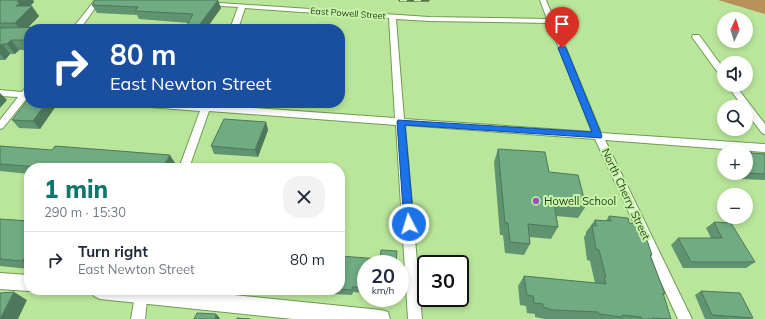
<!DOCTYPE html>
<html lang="en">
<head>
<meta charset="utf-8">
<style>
	body { margin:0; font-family:Mulish,sans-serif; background:#f2f2f3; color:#1f2937; height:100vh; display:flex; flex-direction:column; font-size:15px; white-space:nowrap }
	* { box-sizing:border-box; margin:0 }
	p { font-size:13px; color:#747a83 }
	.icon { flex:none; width:22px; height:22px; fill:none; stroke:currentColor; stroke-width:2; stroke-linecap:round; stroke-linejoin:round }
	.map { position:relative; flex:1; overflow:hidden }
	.panel { position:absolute; left:24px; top:163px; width:321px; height:132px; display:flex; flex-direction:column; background:#fff; border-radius:16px; box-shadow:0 2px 6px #0003 }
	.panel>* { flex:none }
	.top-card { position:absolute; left:24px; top:24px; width:321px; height:84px; border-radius:16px; box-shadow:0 2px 6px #0003; background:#1a4fa0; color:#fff; overflow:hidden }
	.needle { width:26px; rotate:4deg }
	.fabs { position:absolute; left:717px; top:12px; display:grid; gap:8px }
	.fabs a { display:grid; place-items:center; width:36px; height:36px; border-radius:50%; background:#fff; box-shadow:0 2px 6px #0003; font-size:20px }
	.speed { position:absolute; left:357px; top:255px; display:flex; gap:8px; font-size:20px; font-weight:700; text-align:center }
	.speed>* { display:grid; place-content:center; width:52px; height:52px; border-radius:50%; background:#fff; box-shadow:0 2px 6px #0003; line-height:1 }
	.speed small { font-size:10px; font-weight:400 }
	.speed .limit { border:2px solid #111; border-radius:6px; background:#fff; color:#111 }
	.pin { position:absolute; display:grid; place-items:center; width:34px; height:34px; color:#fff; margin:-41px -17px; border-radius:50% 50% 50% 0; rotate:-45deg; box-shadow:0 0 4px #0007 }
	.pin .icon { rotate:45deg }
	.me { position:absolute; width:44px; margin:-22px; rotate:355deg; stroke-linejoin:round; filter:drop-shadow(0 0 3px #0008) }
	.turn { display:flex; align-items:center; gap:14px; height:84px; padding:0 20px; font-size:18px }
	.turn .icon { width:52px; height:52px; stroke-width:2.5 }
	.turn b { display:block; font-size:28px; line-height:34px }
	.round { display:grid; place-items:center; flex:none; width:42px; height:42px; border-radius:16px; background:#f2f2f3 }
	.summary { display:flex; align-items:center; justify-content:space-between; height:68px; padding:0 20px }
	h1 { font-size:24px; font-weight:800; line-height:30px; color:#0f766e }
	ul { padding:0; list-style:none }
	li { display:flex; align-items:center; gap:12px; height:56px; padding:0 20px; border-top:1px solid #e0e1e3 }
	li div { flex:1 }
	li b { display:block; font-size:15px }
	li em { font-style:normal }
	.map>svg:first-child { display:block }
	.forest { fill:#b99059 }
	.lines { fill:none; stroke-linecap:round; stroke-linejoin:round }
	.street-casing { stroke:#709a52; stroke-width:2 }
	.secondary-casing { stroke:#709a52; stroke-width:2 }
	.street { fill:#fff; fill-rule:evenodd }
	.secondary { fill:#fff; fill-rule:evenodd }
	.rail-casing { stroke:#577145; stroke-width:3.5 }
	.rail { stroke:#c6f4a8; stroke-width:2.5; stroke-dasharray:7; stroke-linecap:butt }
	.wall { fill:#609370 }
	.shaded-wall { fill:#4e785b }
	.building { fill:#70ab82; stroke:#4e785b }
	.route { fill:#1a73e8; stroke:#114b97 }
	.poi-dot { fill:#9b4fc0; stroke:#c6f4a8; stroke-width:1.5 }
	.labels { text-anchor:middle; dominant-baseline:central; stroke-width:4; stroke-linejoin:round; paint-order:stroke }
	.far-street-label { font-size:9px; fill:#2b3d1f; stroke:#c6f4a8 }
	.street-label { font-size:11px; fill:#2b3d1f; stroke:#c6f4a8 }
	.poi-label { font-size:11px; fill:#2b3d1f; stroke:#c6f4a8; text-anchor:start }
</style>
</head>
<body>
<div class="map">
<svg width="765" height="319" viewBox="0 0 765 319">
	<rect width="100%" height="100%" fill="#b9e69b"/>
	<polygon class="forest" points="718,0 765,0 765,14"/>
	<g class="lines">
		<defs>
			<g id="street">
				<polygon points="95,0 101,0 80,29 72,29"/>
				<path d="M540,0H546L601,133L765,144V152L605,140L692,319H678L595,139L405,125L422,319H408L396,125L209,111L189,168H179L200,111L137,106L133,103L202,105L203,103H211V105L395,118L389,18L245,8L238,29H230L238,7L207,5L204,3L205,2L429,17L547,19ZM396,19L429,21L549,23L592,132L404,119Z"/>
				<polygon points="693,35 699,35 724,69 724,78 721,77 692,37"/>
				<polygon points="727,85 735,85 765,124 765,134 762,133 746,112 746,107 743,107"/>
				<polygon points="29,86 29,98 27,98 3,128 0,129 0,120 18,97 0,96 0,90 22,92 26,87"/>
				<polygon points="136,290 148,290 145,319 131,319"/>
			</g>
			<g id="secondary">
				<polygon points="0,273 29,275 29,290 32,290 29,291 0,289"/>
				<polygon points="91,290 185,290 381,310 388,312 390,319 293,319 100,299 94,296"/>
			</g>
		</defs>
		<use href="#street" class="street-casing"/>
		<use href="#secondary" class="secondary-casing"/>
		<use href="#street" class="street"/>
		<use href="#secondary" class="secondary"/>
		<defs>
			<polyline id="rail" points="400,0 428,0"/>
		</defs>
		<use href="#rail" class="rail-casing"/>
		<use href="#rail" class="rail"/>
	</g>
	<g class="wall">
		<polygon points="0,0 33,0 34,2 30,6 39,16 28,27 51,27 52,29 29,29 29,50 19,50 15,54 10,54 5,60 0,60"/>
		<polygon points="92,5 221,8 209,25 210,29 185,29 189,23 139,19 137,15 97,13"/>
		<polygon points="29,103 58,103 40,129 19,128 12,120"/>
		<polygon points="266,122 268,130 258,157 214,154 211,146"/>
		<polygon points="0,146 175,163 172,168 29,168 29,174 0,171"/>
		<polygon points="498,149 549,172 586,206 578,218 556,216 558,227 551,239 530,237 530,244 524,255 505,253 503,235 500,235 494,162"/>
		<polygon points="746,151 752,153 765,154 765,180 742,179 739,173 746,173"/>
		<polygon points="609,216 629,223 638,229 644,237 652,255 651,256 665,294 663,295 671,319 545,319 535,317 535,314 527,313 526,306 520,305 518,286 524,276 595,283 590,261 587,260 584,237 586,234 586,232 595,220 606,221"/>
		<polygon points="0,219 29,221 29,269 0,266"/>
		<polygon points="714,222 755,262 746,268 683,268 671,245 678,238 711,238 706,228"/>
		<polygon points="340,256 366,264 366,293 353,292 352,295 333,294 332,290 340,290"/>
		<polygon points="701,291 753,318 751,319 705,319 695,295"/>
	</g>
	<g class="shaded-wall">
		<polygon points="19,0 33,0 34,2 26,10 32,6 39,16 23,33 15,23 17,2"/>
		<polygon points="218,0 221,8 209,25 210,29 202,29 200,24"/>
		<polygon points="11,40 19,50 15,54 7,44"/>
		<polygon points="2,44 10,54 5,60 0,54 0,46"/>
		<polygon points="0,93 7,100 0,108"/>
		<polygon points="46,103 58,103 40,129 33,121"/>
		<polygon points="266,122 268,130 258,157 255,150"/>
		<polygon points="170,155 175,163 172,168 162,168"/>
		<polygon points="29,252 29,266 22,261"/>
		<polygon points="14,292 27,300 18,319 0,319"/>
		<polygon points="216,314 220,318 219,319 215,319"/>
	</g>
	<g class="building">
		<polygon points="0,0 19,0 17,2 21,2 16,6 32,6 15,23 0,23"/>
		<polygon points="95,0 218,0 200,24 209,24 206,29 185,29 193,14 135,11 138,7 92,5"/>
		<polygon points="51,27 49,29 29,29 29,40 11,40 7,44 2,44 0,46 0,28"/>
		<polygon points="29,98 29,103 46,103 33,121 12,120"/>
		<polygon points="224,119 266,122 255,150 211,146"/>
		<polygon points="0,146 52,150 55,146 170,155 162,168 50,168 0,164"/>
		<polygon points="498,149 545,152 549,172 578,175 586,206 554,203 558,227 528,224 530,244 510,242 508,223 505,223"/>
		<polygon points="746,151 751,152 752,153 765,154 765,174 748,173 746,170"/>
		<polygon points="609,216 628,218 629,223 636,224 638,229 642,229 644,237 646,237 652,255 650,255 665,294 663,293 671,319 653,318 653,319 642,319 641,317 622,315 622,317 599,314 598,312 553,310 543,307 543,304 534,303 533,296 527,295 524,276 606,284 604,277 606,277 599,250 596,249 592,225 596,226 595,220 611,221"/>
		<polygon points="0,219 29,221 29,252 22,261 0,259"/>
		<polygon points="714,222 731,223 755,262 691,262 678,238 722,238"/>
		<polygon points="381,250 397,251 396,264 366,264 366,288 352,287 352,290 340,289 340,256 380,259"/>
		<polygon points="701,291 740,293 753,318 712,315"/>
		<polygon points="14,292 0,319 0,293"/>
		<polygon points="197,313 216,314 215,319 194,319"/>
		<polygon points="237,318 250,319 237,319"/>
	</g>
	<polygon class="route" points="562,45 566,48 602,136 601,138 405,125 414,224 413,227 409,228 405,227 404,224 397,122 398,120 592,132 558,48"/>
	<circle class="poi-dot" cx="536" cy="201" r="4"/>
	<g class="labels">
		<g class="far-street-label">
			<text transform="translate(348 13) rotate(4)">East Powell Street</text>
		</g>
		<g class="street-label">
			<text transform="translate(626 194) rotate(65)">North Cherry Street</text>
		</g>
		<g class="poi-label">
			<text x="544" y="201">Howell School</text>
		</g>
	</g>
</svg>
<div class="fabs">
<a><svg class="needle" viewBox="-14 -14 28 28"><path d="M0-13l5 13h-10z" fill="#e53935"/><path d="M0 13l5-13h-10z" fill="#747a83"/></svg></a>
<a><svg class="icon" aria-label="sound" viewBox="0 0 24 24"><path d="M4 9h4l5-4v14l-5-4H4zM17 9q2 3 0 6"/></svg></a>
<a><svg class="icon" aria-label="search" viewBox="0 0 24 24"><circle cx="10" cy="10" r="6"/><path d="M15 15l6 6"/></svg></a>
<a>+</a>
<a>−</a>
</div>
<div class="speed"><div>20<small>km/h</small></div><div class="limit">30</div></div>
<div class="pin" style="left:562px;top:48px;background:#d93025"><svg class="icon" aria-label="arrive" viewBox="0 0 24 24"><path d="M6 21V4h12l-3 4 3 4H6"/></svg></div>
<svg class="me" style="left:409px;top:224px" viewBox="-20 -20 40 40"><circle r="17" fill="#1a73e8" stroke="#fff" stroke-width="3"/><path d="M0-11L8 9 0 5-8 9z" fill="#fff"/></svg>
<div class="top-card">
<div class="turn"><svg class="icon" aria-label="right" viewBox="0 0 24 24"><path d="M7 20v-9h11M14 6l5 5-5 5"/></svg><div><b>80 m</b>East Newton Street</div></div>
</div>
<section class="panel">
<div class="summary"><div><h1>1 min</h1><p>290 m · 15:30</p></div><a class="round"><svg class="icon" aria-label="close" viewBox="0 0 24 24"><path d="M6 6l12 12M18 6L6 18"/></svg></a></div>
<ul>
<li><svg class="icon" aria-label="right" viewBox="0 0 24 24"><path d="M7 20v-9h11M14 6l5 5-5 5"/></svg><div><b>Turn right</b><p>East Newton Street</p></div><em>80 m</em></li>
</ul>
</section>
</div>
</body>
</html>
